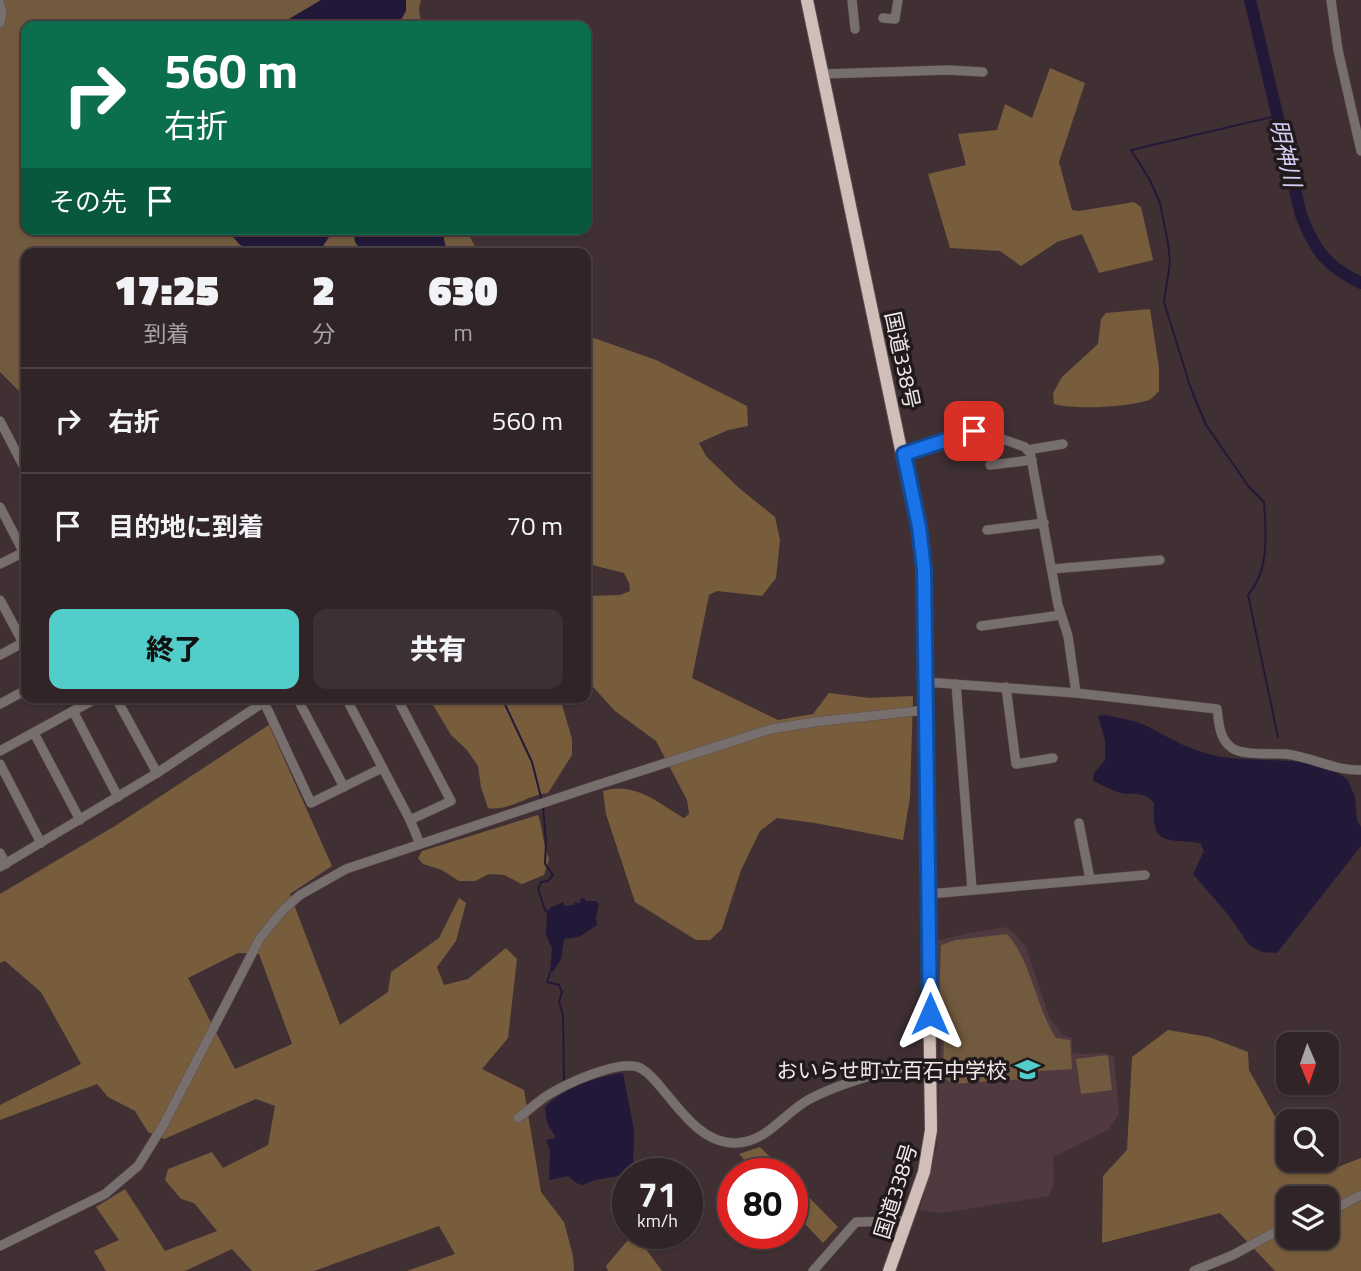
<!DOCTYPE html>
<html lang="ja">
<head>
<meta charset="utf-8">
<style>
	body { margin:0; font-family:"Titillium Web","Noto Sans JP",sans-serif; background:#3c3033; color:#f1f3f6; height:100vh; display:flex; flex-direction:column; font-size:26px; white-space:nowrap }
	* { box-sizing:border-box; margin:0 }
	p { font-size:23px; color:#a8a4a7 }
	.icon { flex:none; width:38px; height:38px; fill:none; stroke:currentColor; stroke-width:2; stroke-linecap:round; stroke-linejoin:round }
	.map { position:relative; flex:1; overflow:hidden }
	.drawer { position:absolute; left:21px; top:248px; width:570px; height:455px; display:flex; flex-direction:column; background:#302427; border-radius:14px; box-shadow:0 2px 5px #0004,0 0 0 2px #4b4144 }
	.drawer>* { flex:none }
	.hud { position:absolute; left:21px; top:21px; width:570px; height:214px; border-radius:14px; box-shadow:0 2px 5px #0004,0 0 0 2px #4b4144; background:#0b6e4f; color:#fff; overflow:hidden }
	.needle { width:46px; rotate:178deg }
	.tools { position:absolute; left:1276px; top:1032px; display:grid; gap:14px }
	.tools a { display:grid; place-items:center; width:63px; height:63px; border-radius:14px; background:#302427; box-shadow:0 2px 5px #0004,0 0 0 2px #4b4144; font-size:35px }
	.speed { position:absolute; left:612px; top:1158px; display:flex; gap:14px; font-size:35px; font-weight:700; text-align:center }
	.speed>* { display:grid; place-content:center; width:91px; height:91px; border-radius:50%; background:#302427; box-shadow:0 2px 5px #0004,0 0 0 2px #4b4144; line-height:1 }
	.speed small { font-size:18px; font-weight:400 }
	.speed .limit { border:10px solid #d22; background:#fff; color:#111 }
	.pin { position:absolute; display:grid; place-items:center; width:60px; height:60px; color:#fff; margin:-30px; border-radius:14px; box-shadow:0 4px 10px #0006 }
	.me { position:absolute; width:77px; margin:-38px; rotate:0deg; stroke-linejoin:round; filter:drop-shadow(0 0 5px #0008) }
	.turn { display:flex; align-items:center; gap:24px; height:147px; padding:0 28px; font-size:32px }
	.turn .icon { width:91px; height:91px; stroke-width:2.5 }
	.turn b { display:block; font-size:49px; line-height:60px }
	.then { display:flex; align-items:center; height:66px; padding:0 28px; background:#0003; gap:14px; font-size:26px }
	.eta { display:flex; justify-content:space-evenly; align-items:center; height:119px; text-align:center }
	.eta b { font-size:42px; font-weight:800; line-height:49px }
	.button { display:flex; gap:14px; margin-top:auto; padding:14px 28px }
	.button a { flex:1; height:80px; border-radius:14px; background:#53cdc9; color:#111; font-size:28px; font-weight:800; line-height:80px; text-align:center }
	.button a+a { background:#3c3033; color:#f1f3f6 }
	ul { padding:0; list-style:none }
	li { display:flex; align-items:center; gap:21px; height:105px; padding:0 28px; border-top:2px solid #4b4144 }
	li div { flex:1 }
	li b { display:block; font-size:26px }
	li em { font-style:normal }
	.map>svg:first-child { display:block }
	.built { fill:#503a3f }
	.green { fill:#725a3e }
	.forest { fill:#785d3c; fill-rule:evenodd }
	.water { fill:#221938 }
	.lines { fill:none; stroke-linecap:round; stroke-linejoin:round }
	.stream { stroke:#221938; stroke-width:2 }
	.river { stroke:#221938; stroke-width:12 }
	.minor-casing { stroke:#5c4d51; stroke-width:10 }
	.highway-casing { stroke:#5c4d51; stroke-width:14 }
	.minor { stroke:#776f6d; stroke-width:9 }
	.highway { stroke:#d2beb8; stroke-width:12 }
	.route-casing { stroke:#114b97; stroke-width:18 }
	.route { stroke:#1a73e8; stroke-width:12 }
	.labels { text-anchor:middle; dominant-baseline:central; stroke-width:7; stroke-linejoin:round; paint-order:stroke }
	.street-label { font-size:21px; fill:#f2e7e9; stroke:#211a1c }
	.poi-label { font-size:21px; fill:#f2e7e9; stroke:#211a1c; text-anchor:end }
	.water-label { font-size:23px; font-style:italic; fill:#d6cef5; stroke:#211a1c }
</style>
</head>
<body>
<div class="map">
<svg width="1361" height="1271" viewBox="0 0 1361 1271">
	<rect width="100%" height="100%" fill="#403034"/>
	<polygon class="built" points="1006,927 1013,932 1026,947 1050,1019 1063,1035 1072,1038 1072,1052 1082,1054 1105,1053 1114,1057 1119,1114 1109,1129 1053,1157 1054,1184 1049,1196 941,1213 920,1210 937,1145 941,1030 937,989 936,942 939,940 969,933"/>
	<g class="green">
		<path d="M0,0H421C418,9 419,18 424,26H26V229H474L470,237L479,254H26V398L0,372Z"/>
		<path d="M1007,934C1032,962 1035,1006 1056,1038L1070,1040L1072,1069L1026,1072V1079L952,1084L943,1076L944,1029L939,1001L941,945L956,940Z"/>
		<polygon points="1108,1055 1112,1090 1081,1094 1076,1059"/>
	</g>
	<g class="forest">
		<polygon points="1050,68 1085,83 1059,162 1072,210 1079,211 1134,202 1141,207 1153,260 1099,273 1082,234 1057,242 1021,266 1000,251 950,248 928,174 966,165 958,134 997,130 1005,104 1032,118"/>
		<path d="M1150,309L1159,368V391C1155,395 1151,400 1146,401C1125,407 1075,410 1054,404L1053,393L1062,377L1098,344L1101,319L1106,313Z"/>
		<path d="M591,337L656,360L747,406L748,426L728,430L699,443L706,456L739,488L775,517L780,540L776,578L762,596L717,591L709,595L692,678L778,720L813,714L829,693L869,698L913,696L910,797L903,840L815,823L777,818L760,831L741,870L722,929L710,940H696L635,902L606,814L603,791C634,781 658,803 684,818L689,814L687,800L656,741L615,711L586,679V596L620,595L630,591L629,583L624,573L592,565L586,560V338Z"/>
		<path d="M429,698H560L572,739V755L548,793C527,795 508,812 488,808L481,787L478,766L467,750L451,735Z"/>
		<path d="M269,725L332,866L290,894L340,1025L388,992L391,972L439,938L459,898L466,903L456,941L437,967L444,985L468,979L506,948L517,959L508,1038L482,1069L524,1090L541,1192L564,1222L573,1256L574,1271H407L455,1254L439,1226L314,1271H252L232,1249L185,1271H106L94,1251L119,1240L96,1207L125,1189L165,1251L217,1231L194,1203L181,1199L165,1180L168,1169L212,1152L223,1168L268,1145L275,1106L256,1099L164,1139L148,1132L135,1111L108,1097L97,1084L0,1120V1105L81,1064L41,992L5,961L0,963V894L115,826ZM238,953L259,954L292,1044L235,1069L188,978Z"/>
		<path d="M538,815C543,830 543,844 549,859L544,875L522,884L504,875L489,874L475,881H459L442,870L423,864L418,858L422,851Z"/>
		<path d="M1168,1030L1209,1037L1248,1052L1249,1070L1288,1140V1160H1305L1322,1173L1361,1158V1271H1275L1220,1213L1102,1243L1103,1176L1127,1150L1132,1057ZM1288,1199H1326V1237H1288Z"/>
		<polygon points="760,1147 787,1174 758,1174 739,1154"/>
		<polygon points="793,1181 838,1227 823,1243 793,1211"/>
		<polygon points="633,1234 635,1234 662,1271 608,1271 606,1266"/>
	</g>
	<g class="water">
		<polygon points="321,0 406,0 406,11 401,20 403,26 277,26"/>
		<polygon points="209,229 344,229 329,237 323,246 329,254 262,253 240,245 233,237 210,232"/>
		<polygon points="344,229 444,229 444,240 448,254 364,254 355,242 353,230"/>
		<path d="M1105,715C1118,718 1135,720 1147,726C1171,739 1189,750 1217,756C1255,764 1317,753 1348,780L1355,797L1357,820L1361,827V846L1277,953L1262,952L1249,945L1230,917L1193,874L1204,851L1200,843C1166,838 1151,847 1154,803C1143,790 1136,796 1121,793C1112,791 1102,785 1093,781L1094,773L1105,760V740L1098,716Z"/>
		<polygon points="585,898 585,901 596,901 599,904 596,917 597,925 579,937 564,939 561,959 553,972 550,972 552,948 546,935 547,912 551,907 564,902 564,906 574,905 575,902 580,903 580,899"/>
		<path d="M623,1073L634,1130L633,1166L623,1175L595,1180L583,1185L576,1183L568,1176L549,1180L550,1151L546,1140L556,1138L547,1123L545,1107C565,1087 596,1077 623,1073Z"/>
	</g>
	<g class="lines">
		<g class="stream">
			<path d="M1276,116L1131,150L1150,180L1160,203L1168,243L1170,262L1164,302L1191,389L1206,425L1249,487L1264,502C1266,533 1270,570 1248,595L1278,737"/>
			<polyline points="502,698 532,762 542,801"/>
			<polyline points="543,806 546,843 545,864 553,875 548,881 541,882 538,889 545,910 549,912"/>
			<polyline points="550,973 547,982 559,985 562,992 559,1002 563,1015 564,1081"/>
		</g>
		<path class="river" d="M1250,0L1301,215C1315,251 1326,266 1361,283"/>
		<defs>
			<g id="minor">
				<polyline points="852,0 855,29"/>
				<polyline points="1331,0 1338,50 1361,151"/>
				<polyline points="0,4 2,13 0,23"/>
				<polyline points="883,18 895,19 898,0"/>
				<polyline points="823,74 948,70 983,72"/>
				<polyline points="0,421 26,471"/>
				<polyline points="1027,450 1063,444"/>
				<polyline points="904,454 974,431 982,432 1025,447 1030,452 1058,605 1068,636 1076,693"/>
				<polyline points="990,465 1032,460"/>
				<polyline points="0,507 26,557"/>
				<polyline points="987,530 1044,523"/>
				<polyline points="0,564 26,551"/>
				<polyline points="1052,569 1160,560"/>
				<polyline points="0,600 26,648"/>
				<polyline points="981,626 1061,615"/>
				<polyline points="0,655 26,641"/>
				<path d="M925,682L1076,693L1217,709C1219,723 1219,739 1232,748C1243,756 1272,753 1286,754C1312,757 1335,771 1361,770"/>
				<polyline points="956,684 972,889"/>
				<polyline points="1006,687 1016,764 1053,758"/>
				<polyline points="116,698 157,773"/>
				<polyline points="297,698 344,787"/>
				<polyline points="346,698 410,820 420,844"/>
				<polyline points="397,698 451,801 410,820"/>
				<polyline points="264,702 311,803 382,768"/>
				<polyline points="0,704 26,690"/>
				<polyline points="73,711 118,797"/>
				<polyline points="34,733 80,820"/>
				<polyline points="0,751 97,698"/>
				<polyline points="0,764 41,843"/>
				<polyline points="1079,823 1090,879"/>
				<polyline points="0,853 6,864"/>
				<polyline points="0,867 157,773 270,698"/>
				<polyline points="929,894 1145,875"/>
				<path d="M518,1118C528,1111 537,1102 548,1095C566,1084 617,1060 638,1067C646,1070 653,1078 658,1084C679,1108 701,1144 736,1143C767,1142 783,1114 808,1100C835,1085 899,1065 930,1063"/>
				<polyline points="1326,1209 1338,1207 1361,1195"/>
				<polyline points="0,1246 105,1194 138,1166 164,1124 260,938 283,910 300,895 346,869 588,788 771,729 814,722 926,710"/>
				<polyline points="813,1271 856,1222 908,1221"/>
				<polyline points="1194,1271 1233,1255 1288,1225"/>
			</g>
			<polyline id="highway" points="807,0 923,555 931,1130 924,1172 889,1271"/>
		</defs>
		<use href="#minor" class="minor-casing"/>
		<use href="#highway" class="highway-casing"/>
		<use href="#minor" class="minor"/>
		<use href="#highway" class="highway"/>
	</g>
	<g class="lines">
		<defs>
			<polyline id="route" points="930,1014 924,569 919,527 904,454 974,431"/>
		</defs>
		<use href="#route" class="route-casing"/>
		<use href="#route" class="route"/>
	</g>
	<defs>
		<symbol id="school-bare" viewBox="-9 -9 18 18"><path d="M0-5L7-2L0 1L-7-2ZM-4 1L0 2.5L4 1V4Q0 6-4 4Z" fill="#53cdc9" stroke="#211a1c" stroke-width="2.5" paint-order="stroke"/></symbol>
	</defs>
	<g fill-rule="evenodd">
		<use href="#school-bare" x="1010" y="1052" width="35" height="35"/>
	</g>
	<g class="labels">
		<g class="street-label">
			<text transform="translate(903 360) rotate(78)">国道338号</text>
			<text transform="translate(895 1191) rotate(-73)">国道338号</text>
		</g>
		<g class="poi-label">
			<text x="1007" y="1070">おいらせ町立百石中学校</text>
		</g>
		<g class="water-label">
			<text transform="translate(1286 153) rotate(77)">明神川</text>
		</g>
	</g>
</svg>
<div class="tools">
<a><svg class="needle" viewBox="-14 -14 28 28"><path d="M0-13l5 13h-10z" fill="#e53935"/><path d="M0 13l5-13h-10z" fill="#a8a4a7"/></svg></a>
<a><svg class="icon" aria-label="search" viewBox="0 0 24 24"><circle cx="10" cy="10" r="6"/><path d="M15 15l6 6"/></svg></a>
<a><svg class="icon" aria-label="layers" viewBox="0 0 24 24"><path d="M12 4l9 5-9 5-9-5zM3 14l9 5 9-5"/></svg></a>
</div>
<div class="speed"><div>71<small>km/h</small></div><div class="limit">80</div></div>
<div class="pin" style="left:974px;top:431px;background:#d93025"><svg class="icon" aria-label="arrive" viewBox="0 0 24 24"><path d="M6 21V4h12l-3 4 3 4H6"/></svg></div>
<svg class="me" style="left:930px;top:1014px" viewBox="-20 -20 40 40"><path d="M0-17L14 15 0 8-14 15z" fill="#1a73e8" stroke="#fff" stroke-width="4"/></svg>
<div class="hud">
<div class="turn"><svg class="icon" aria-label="right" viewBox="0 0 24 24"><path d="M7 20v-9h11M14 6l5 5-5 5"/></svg><div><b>560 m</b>右折</div></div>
<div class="then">その先<svg class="icon" aria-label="arrive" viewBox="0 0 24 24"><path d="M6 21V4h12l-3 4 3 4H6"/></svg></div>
</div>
<section class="drawer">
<div class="eta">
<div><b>17:25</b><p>到着</p></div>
<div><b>2</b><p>分</p></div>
<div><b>630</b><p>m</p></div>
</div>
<ul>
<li><svg class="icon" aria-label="right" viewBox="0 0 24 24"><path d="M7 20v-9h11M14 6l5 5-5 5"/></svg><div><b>右折</b></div><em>560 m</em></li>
<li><svg class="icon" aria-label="arrive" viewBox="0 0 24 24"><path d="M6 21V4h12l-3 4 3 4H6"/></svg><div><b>目的地に到着</b></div><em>70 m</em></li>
</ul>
<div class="button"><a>終了</a><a>共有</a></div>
</section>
</div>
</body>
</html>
